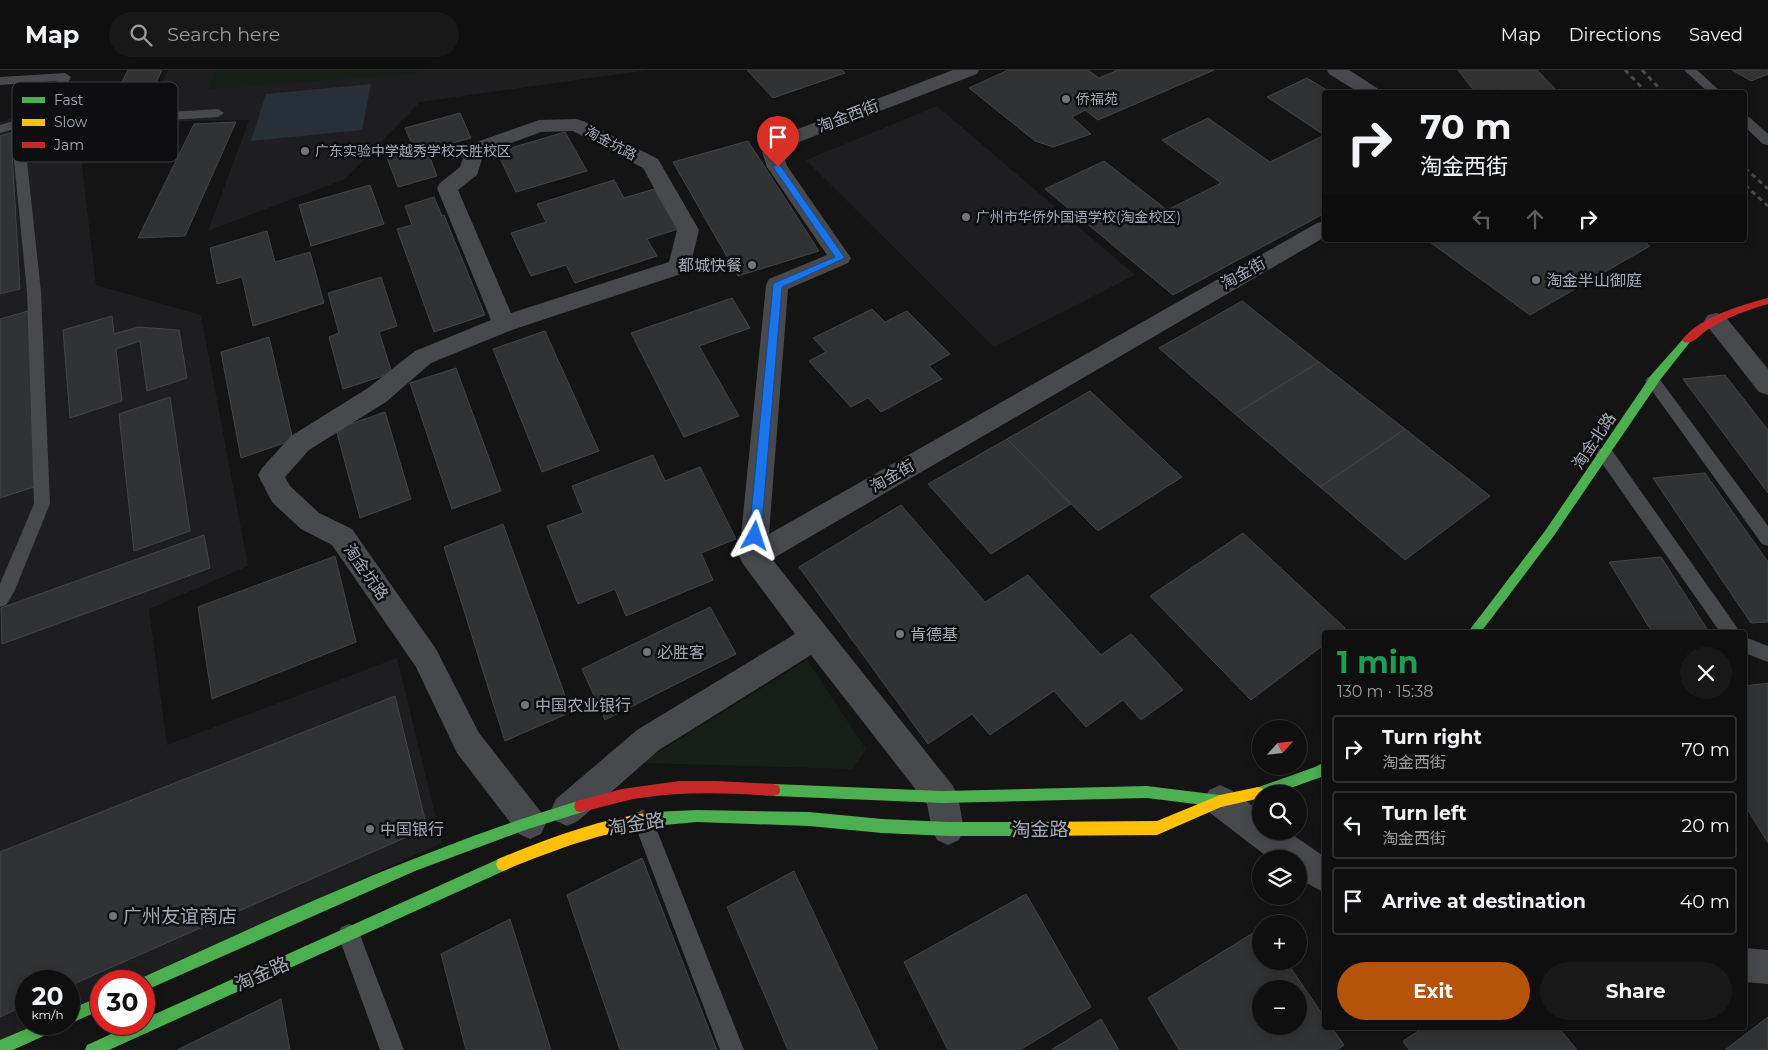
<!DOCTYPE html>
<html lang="en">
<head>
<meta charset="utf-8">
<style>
	body { margin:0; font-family:Montserrat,"Noto Sans SC",sans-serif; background:#181818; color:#f1f3f6; height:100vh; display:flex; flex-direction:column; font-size:19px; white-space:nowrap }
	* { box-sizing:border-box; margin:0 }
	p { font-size:16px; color:#9b9c9e }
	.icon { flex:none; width:28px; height:28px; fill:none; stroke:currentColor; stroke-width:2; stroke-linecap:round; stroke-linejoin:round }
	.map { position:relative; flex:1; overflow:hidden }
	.sheet { position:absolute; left:1322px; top:560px; width:425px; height:400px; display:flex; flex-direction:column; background:#0f0f0f; border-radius:5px; box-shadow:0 2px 12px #0003,0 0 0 1px #2f2f2f }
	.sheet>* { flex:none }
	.top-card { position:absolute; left:1322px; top:20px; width:425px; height:152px; border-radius:5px; box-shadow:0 2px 12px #0003,0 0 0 1px #2f2f2f; background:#0f0f0f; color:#f1f3f6; overflow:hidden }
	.needle { width:32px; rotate:63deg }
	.fabs { position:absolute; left:1252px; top:650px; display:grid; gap:10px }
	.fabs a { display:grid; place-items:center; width:55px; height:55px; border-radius:50%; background:#0f0f0f; box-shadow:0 2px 12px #0003,0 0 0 1px #2f2f2f; font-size:25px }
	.speed { position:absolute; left:15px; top:900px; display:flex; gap:10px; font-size:25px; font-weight:700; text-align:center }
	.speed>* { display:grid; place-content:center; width:65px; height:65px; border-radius:50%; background:#0f0f0f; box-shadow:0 2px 12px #0003,0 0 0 1px #2f2f2f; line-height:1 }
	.speed small { font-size:12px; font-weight:400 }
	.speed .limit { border:8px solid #d22; background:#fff; color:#111 }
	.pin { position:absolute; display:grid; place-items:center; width:42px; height:42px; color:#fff; margin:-51px -21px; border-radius:50% 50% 50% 0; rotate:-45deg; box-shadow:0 0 5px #0007 }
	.pin .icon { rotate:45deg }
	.me { position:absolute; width:55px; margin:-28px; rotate:5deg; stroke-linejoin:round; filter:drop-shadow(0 0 4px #0008) }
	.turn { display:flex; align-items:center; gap:18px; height:105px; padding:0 15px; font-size:22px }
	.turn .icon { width:65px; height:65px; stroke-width:2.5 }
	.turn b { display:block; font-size:35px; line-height:42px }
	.lanes { display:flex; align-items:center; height:48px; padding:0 15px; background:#0003; justify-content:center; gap:25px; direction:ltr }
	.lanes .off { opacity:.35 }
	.round { display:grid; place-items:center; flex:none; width:52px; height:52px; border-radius:26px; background:#181818 }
	.head { display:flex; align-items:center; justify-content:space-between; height:85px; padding:0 15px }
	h1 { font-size:30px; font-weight:700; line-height:38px; color:#1e9e55 }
	.primary-button { display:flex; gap:10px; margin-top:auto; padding:10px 15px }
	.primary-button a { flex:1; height:58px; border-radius:30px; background:#b45309; color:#fff; font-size:20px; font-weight:700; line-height:58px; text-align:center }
	.primary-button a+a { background:#181818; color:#f1f3f6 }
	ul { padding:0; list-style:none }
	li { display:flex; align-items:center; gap:15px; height:68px; margin:0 10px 8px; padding:0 5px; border:2px solid #2f2f2f; border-radius:5px }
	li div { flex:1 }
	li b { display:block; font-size:19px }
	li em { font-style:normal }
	header { display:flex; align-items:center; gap:30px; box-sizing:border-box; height:70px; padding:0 25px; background:#0f0f0f; border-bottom:1px solid #2f2f2f }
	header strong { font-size:24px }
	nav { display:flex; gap:28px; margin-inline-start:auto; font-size:18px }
	.search { width:350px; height:45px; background:#181818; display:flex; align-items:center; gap:12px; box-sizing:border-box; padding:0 18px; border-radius:28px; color:#9b9c9e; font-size:19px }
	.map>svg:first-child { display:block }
	.built { fill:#1e1e21 }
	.green { fill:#181e18 }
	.water { fill:#263036 }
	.building { fill:#313234; stroke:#424448; fill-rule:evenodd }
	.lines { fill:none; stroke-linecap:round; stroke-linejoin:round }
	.lane { fill:#47494d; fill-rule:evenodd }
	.street { fill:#47494d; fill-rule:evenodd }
	.fast { fill:#4caf50; fill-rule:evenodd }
	.slow { fill:#ffc107; fill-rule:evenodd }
	.jam { fill:#c62828; fill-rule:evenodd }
	.rail { stroke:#47494c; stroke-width:3; stroke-dasharray:5 4; stroke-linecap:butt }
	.route { fill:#1a73e8; stroke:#114b97 }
	.poi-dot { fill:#71767d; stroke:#0e0e10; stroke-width:2 }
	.labels { text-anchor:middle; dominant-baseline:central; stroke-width:5; stroke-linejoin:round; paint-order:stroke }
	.far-poi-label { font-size:14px; fill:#a3aab6; stroke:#0e0e10; text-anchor:start }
	.far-street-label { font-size:14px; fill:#a3aab6; stroke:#0e0e10 }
	.street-label { font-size:16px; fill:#a3aab6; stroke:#0e0e10 }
	.poi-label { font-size:16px; fill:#a3aab6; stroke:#0e0e10; text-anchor:start }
	.near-street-label { font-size:19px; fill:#a3aab6; stroke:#0e0e10 }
	.near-poi-label { font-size:19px; fill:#a3aab6; stroke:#0e0e10; text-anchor:start }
	.key { fill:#0e0e10; stroke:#3b3d42; stroke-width:1 }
	.key-label { font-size:14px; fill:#a3aab6 }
</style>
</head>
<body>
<header>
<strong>Map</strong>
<div class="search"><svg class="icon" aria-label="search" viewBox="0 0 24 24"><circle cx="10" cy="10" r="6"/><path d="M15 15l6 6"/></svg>Search here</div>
<nav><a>Map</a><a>Directions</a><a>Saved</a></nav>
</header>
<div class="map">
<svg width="1768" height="980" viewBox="0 0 1768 980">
	<rect width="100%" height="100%" fill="#141414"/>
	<g class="built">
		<polygon points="168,0 648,0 420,32 345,109 208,161 249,50 143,52"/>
		<polygon points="937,36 1135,205 994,277 806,90"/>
		<polygon points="36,40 80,79 96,215 201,245 248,496 149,539 167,675 397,588 442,773 133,911 101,911 101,926 69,940 69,911 26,911 26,954 39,954 0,971 0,52"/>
	</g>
	<g class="green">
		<polygon points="216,0 421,0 420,3 208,19"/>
		<polygon points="807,590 866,679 852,699 641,693"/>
	</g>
	<polygon class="water" points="371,14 362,60 251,71 266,24"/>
	<g class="building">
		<polygon points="128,0 162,0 142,43 105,45"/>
		<polygon points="747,0 842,0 845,3 773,28"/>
		<polygon points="1008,0 1088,0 1099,8 1116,1 1114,0 1214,0 1098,50 1085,40 1072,47 1091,64 1053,77 1035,71 969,18"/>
		<polygon points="1458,0 1537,0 1558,22 1506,22 1503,19 1475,22"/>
		<polygon points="1732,0 1768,0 1768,4 1751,11"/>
		<polygon points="1307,8 1330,22 1325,22 1325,143 1173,225 1045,119 1104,91 1167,140 1221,113 1162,70 1208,48 1270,92 1324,65 1267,27"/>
		<polygon points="460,43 471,68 427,80 437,106 398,117 384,80 411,72 405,58"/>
		<polygon points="236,52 185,166 138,168 194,54"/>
		<polygon points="565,62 587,101 516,122 497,82"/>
		<polygon points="11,63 20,219 0,224 0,66"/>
		<polygon points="748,71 819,181 738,206 673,92"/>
		<polygon points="614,110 624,128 654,119 678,159 647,169 657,186 575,213 566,195 531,206 511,163 546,152 537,134"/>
		<polygon points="370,115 384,154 311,176 299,135"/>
		<polygon points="434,127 442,146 444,145 485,245 434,262 397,159 412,155 405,136"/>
		<polygon points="267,161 275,192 310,182 324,233 253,256 242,207 217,214 210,178"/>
		<polygon points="1427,170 1642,170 1650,176 1530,245"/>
		<polygon points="381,207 397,256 379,262 392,303 343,319 329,267 339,263 328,223"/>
		<polygon points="732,228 750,258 699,276 739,346 684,367 631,263"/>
		<polygon points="1242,231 1319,292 1235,344 1159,278"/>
		<polygon points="872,239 885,252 907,241 950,284 929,296 942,309 881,342 868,328 851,337 809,291 826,282 813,268"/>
		<polygon points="28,241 37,416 0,428 0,249"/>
		<polygon points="112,246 114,264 138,257 179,260 187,308 147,321 140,271 116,279 122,331 70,348 63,260"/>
		<polygon points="545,261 599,381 542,402 493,279"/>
		<polygon points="269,267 293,370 241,388 221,282"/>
		<polygon points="1319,292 1405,359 1320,417 1235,344"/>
		<polygon points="456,298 501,421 452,439 410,313"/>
		<polygon points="1725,305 1768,360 1768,423 1683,309"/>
		<polygon points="1090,321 1182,407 1098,461 1007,369"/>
		<polygon points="170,327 190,461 134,481 119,344"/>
		<polygon points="385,342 411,429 360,448 336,359"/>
		<polygon points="1405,359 1490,426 1405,490 1320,417"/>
		<polygon points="1007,369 1071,434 991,484 928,414"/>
		<polygon points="653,385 665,411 700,397 736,469 701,483 713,510 626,546 615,519 578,534 547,456 583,443 572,416"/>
		<polygon points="1705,403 1768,492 1768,552 1751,553 1653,408"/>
		<polygon points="901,435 985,532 1028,505 1101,585 1131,564 1183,620 1141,650 1123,630 1086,657 1054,621 990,665 972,644 928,674 799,497"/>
		<polygon points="503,454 571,642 505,671 444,477"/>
		<polygon points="1243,463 1345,558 1340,562 1325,562 1325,574 1251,630 1150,526"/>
		<polygon points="204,465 210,498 2,574 1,538"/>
		<polygon points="335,486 356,572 212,629 198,537"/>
		<polygon points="1661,487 1709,562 1652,562 1609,492"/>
		<polygon points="710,537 736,584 605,650 582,599"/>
		<polygon points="1768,613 1768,773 1745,735 1745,616"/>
		<polygon points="395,626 427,758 69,916 69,911 26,911 26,935 0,947 0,782"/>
		<polygon points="642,788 717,980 620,980 567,825"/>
		<polygon points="794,801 878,980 788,980 727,837"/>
		<polygon points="1026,824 1091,937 1020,980 948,980 904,892"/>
		<polygon points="510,849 551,980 466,980 441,884"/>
		<path d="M1261,858V891H1286L1325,948V958H1332L1344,975L1337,980H1179L1148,928ZM1261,919H1299V956H1261Z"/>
		<polygon points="281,929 290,980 177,980"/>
		<polygon points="1768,947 1768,980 1725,980"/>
		<polygon points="1101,949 1119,980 1051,980"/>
		<polygon points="1423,958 1559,958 1577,980 1409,980 1403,971"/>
	</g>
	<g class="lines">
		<g class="lane">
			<polygon points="1684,0 1697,0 1721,22 1708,22"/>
			<polygon points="65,3 71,7 54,38 90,47 218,39 224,43 218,47 90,55 43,43 41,40 57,11 0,15 0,7"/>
			<polygon points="1745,46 1749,47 1768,64 1768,75 1763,74 1745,57"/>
			<polygon points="17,50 23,54 41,222 50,434 14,522 6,535 0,537 0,514 34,434 27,222 11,60 0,63 0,55"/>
			<polygon points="1653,305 1658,307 1768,456 1768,476 1762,474 1648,315 1645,311 1648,307"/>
			<polygon points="1605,378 1611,379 1736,556 1739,562 1720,562 1599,389 1597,384 1599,379"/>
			<polygon points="1745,567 1768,576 1768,592 1745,583"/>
			<polygon points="643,740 650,743 744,980 720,980 633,750 636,743"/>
			<polygon points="349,854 357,857 404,980 380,980 338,865 341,857"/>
		</g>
		<g class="street">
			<polygon points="953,0 979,0 977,4 791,75 783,83 787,96 851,188 848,193 788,219 769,464 1317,153 1325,151 1325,167 772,489 953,716 958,727 964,759 959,770 948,775 937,770 932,759 927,734 811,585 659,680 578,751 567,756 556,751 551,740 556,729 637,660 795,564 743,494 739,486 766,215 769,209 827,185 767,97 762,82 777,67"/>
			<polygon points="1327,0 1349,0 1377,18 1380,22 1358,22 1329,4"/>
			<path d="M576,49L583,51L658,89L699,160L690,197L687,202L512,260L431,293L386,332L309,380L285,407L290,416L319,443L352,459L436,579L479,663L541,742L546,753L541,764L530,769L519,764L457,683L416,597L332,475L301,459L272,432L258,405L262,398L291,366L368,318L415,281L491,250L437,118L440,113L460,97L468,75L539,50ZM573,61L643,98L677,160L669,192L511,243L458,120L477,105L484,83L541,62Z"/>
			<polygon points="1716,243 1724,245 1768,299 1768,325 1759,322 1708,257 1704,251 1708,245"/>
			<polygon points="1220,715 1231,720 1261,742 1261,761 1287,761 1325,787 1325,823 1299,809 1299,789 1270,789 1209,742 1204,731 1209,720"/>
			<polygon points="1745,878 1768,880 1768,914 1745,912"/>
		</g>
		<g class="fast">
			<polygon points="1687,266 1690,268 1692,270 1690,272 1660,310 1553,467 1481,562 1468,562 1545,461 1652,304 1684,268"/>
			<polygon points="1325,692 1324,706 1274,724 1261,724 1261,728 1258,729 1253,727 1252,723 1253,719 1315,697"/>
			<polygon points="774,714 942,721 1147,716 1220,725 1225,726 1227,731 1225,736 1220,737 1147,728 942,733 774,726 769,724 768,720 769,716"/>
			<path d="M581,730L586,731L588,736L586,741L525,760L415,801L144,921V911H138L139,909C284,843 428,776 581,730Z"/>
			<polygon points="697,740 809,742 882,749 948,752 1022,752 1027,754 1029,759 1027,764 1022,766 948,766 882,763 809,756 697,752 653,756 648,754 646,749 648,744 653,742"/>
			<polygon points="503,787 508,789 510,794 508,799 109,980 85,980 87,975 133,954 144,954 144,949"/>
			<polygon points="101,926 101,940 69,954 68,954 69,940"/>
			<polygon points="38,954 61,954 59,959 13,980 0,980 0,970"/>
		</g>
		<g class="slow">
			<polygon points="1258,717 1263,719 1264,723 1261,724 1261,728 1221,737 1157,765 1022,766 1017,764 1015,759 1017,754 1022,752 1157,751 1220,725"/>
			<path d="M653,742L658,744L660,749L658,754L653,756C600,762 552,781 503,801L498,799L496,794L498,789C549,768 599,749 653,742Z"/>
		</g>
		<g class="jam">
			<path d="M1768,228V234C1747,240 1725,248 1707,260C1700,265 1692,275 1684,272L1682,270C1699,247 1742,235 1768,228Z"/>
			<path d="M679,711H717L774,714L779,716L780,720L779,724L774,726C730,723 685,721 640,728C620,731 601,738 581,742L576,741L574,736L576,731L581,730L622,719Z"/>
		</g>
		<g class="rail">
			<polyline points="1625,0 1646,22"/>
			<polyline points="1642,0 1663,22"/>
			<polyline points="1745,98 1768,119"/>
			<polyline points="1745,115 1768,136"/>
		</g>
	</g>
	<polygon class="route" points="775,95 780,95 845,188 782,217 761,466 755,471 749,466 773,215 774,213 835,187 773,97"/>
	<g class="poi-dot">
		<circle cx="1066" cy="29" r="5"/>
		<circle cx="305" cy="81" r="5"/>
		<circle cx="966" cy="147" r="5"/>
		<circle cx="752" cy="195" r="5"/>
		<circle cx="1536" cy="210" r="5"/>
		<circle cx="900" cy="564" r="5"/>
		<circle cx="647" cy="582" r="5"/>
		<circle cx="525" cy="635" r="5"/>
		<circle cx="370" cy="759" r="5"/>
		<circle cx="113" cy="846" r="5"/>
	</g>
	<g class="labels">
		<g class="far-poi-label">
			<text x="1076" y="29">侨福苑</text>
			<text x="315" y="81">广东实验中学越秀学校天胜校区</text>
			<text x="976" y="147">广州市华侨外国语学校(淘金校区)</text>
		</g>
		<g class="far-street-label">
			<text transform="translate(611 73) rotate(28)">淘金坑路</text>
		</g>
		<g class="street-label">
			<text transform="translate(848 46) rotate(-21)">淘金西街</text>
			<text transform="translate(1243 203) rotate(-29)">淘金街</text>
			<text transform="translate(1594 371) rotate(-56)">淘金北路</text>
			<text transform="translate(892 406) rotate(-30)">淘金街</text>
			<text transform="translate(366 502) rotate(55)">淘金坑路</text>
		</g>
		<g class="poi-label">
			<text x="742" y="195" text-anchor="end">都城快餐</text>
			<text x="1546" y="210">淘金半山御庭</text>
			<text x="910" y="564">肯德基</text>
			<text x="657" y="582">必胜客</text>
			<text x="535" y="635">中国农业银行</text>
			<text x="380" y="759">中国银行</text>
		</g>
		<g class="near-street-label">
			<text transform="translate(636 754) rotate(-9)">淘金路</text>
			<text x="1040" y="759">淘金路</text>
			<text transform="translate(262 904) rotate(-24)">淘金路</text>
		</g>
		<g class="near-poi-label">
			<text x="123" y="846">广州友谊商店</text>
		</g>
	</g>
	<rect x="12" y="12" width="166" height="80" rx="8" class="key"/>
	<rect x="22" y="27" width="23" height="6" fill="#4caf50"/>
	<rect x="22" y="49" width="23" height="7" fill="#ffc107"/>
	<rect x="22" y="72" width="23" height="6" fill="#c62828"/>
	<g class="key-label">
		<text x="54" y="35">Fast</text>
		<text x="54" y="57">Slow</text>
		<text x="54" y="80">Jam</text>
	</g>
</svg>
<div class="fabs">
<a><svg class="needle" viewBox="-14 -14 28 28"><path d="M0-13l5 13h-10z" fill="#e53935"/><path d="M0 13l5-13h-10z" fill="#9b9c9e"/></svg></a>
<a><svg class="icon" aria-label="search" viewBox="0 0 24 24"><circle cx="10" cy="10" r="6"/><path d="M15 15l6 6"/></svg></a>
<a><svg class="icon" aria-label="layers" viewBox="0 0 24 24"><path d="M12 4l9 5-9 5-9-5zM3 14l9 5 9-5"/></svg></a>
<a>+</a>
<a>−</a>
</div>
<div class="speed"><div>20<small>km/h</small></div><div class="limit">30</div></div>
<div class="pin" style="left:778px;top:97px;background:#d93025"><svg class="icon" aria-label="arrive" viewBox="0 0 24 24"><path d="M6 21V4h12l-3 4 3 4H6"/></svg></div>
<svg class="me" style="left:755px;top:466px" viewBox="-20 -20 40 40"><path d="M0-17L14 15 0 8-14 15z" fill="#1a73e8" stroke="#fff" stroke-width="4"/></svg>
<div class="top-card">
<div class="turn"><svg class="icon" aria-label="right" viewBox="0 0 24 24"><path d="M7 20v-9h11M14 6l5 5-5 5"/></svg><div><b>70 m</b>淘金西街</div></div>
<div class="lanes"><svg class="icon off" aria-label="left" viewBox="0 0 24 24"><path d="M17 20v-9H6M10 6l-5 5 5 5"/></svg><svg class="icon off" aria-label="ahead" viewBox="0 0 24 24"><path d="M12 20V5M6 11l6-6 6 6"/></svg><svg class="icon" aria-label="right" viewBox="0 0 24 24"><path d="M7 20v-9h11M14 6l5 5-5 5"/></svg></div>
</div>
<section class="sheet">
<div class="head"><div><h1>1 min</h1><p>130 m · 15:38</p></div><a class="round"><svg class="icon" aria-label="close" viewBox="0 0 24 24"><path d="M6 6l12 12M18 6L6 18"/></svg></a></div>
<ul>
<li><svg class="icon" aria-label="right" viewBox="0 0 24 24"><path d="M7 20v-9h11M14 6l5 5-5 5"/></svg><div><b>Turn right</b><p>淘金西街</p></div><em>70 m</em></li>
<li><svg class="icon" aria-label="left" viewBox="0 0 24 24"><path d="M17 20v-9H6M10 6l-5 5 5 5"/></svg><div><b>Turn left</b><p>淘金西街</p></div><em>20 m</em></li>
<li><svg class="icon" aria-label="arrive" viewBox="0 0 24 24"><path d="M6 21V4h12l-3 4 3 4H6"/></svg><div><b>Arrive at destination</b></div><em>40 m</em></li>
</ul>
<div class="primary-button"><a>Exit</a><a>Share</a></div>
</section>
</div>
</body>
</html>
